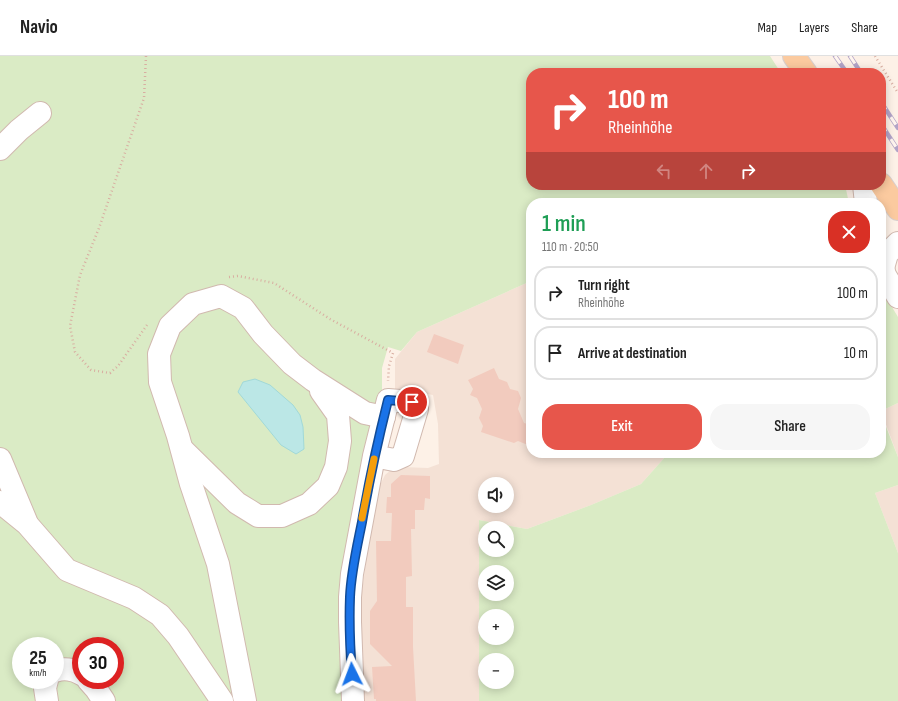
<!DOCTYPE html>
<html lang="en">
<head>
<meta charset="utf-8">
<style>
	body { margin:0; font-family:"Sofia Sans Condensed",sans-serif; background:#f6f6f6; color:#222; height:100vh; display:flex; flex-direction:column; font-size:15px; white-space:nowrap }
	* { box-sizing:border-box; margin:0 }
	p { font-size:13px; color:#767676 }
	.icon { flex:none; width:22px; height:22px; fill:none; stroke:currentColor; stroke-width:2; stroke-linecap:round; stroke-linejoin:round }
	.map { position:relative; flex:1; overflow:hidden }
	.side { position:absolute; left:526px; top:142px; width:360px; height:260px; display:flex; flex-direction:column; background:#fff; border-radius:16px; box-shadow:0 2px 10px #0003 }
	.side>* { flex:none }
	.hud { position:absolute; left:526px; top:12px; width:360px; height:122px; border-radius:16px; box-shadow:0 2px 10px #0003; background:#e7564b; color:#fff; overflow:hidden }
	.buttons { position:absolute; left:478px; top:421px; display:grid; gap:8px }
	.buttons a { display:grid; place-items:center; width:36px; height:36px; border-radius:50%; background:#fff; box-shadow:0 2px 10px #0003; font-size:20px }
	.speed { position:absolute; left:12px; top:581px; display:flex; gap:8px; font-size:20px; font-weight:700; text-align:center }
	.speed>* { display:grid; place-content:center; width:52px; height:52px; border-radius:50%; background:#fff; box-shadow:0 2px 10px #0003; line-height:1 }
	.speed small { font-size:10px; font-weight:400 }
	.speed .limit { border:6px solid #d22; background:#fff; color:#111 }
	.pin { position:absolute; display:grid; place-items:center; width:34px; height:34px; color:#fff; margin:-17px; border:2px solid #fff; border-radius:50%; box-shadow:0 1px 4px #0007 }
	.me { position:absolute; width:44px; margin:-22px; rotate:357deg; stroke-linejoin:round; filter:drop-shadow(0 0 3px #0008) }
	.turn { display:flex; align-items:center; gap:14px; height:84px; padding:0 16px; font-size:18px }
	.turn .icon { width:52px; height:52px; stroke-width:2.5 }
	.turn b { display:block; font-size:28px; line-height:34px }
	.lanes { display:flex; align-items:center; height:38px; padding:0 16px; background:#0003; justify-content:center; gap:20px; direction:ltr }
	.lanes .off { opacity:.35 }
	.round { display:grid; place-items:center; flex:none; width:42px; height:42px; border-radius:16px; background:#f6f6f6 }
	.summary { display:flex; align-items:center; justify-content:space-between; height:68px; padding:0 16px }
	h1 { font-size:24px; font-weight:600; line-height:30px; color:#1e9e55 }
	.cta { display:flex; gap:8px; margin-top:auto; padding:8px 16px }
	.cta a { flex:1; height:46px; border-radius:16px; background:#e7564b; color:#fff; font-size:16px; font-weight:600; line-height:46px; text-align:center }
	.cta a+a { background:#f6f6f6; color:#222 }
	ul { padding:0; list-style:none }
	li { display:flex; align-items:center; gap:12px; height:54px; margin:0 8px 6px; padding:0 8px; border:2px solid #e0e0e0; border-radius:16px }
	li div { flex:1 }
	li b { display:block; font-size:15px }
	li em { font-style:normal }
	header { display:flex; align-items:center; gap:24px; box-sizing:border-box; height:56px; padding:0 20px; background:#fff; border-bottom:1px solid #e0e0e0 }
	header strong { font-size:19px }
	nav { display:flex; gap:22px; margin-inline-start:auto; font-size:14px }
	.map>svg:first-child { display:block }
	.residential { fill:#f4e1d5; fill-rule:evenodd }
	.green { fill:#daebc5; fill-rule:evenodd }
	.water { fill:#bbe7e6; stroke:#a1d9d8 }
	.building { fill:#f2cbbe }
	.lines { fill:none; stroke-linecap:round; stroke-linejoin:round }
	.minor-casing { stroke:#d1b9af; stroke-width:24 }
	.major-casing { stroke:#d9cfcd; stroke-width:24 }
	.path { stroke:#d8aea1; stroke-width:2.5; stroke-dasharray:1 3; stroke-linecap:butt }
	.minor { stroke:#fff; stroke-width:22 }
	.major { stroke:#fbca9f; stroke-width:22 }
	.rail-casing { stroke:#b2a4c7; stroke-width:4.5 }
	.rail { stroke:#fff5ee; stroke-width:3; stroke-dasharray:9; stroke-linecap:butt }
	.route-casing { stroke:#114b97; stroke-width:10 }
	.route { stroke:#1a73e8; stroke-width:7 }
	.slow { stroke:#f59e0b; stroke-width:7 }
</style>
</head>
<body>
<header>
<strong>Navio</strong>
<nav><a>Map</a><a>Layers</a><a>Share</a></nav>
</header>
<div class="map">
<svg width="898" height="645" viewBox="0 0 898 645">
	<rect width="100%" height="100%" fill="#fdf1e7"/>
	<g class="residential">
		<path d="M531,225V397H667L666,400L641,428L591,449L527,473L479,464V645H362V536L366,505L380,429L385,419L392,413L402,411L428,412L439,408L438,368L433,339L411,335H395V303L417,276ZM485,428H507V450H485Z"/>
		<polygon points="898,347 898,401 881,355"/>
		<polygon points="898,429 898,497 875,437"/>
	</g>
	<g class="green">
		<path d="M0,0H770L781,17H531V129H845L849,147H531V225L417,276L401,295L388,291L382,312V345L343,645H0ZM21,590H55V624H21ZM81,590H115V624H81Z"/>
		<polygon points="881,233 898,261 898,347 881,355"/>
		<path d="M881,358L898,401V429L875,437L898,497V645H479V464L527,473L591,449L641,428L666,400L667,397H881ZM485,472H507V494H485ZM485,516H507V538H485ZM485,560H507V582H485ZM485,604H507V626H485Z"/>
	</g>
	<polygon class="water" points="255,323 270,329 293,349 300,359 303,371 304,393 296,398 281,389 238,336 243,326"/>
	<g class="building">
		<polygon points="434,278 464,289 458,308 427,296"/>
		<polygon points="494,312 499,323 507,326 510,333 518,335 521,342 518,353 524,367 531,369 531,380 528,389 518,385 514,387 481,376 483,370 479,362 482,353 477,342 470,339 473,333 468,324"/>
		<polygon points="401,419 430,420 430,443 425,442 424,454 415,454 415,473 411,473 412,520 406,521 406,551 413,551 413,591 416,645 376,645 376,643 374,643 372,611 392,610 370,588 370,555 377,545 376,485 391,485 392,457 386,457 387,441 391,441 391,428"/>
	</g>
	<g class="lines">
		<defs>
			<g id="minor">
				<polyline points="0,93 19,74 40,57"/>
				<polyline points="864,129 866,147"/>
				<polyline points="881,205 885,219 898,241"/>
				<polyline points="883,212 887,198 898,187"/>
				<polyline points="182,393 237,447 258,460 282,460 309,448 328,430 336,411 340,385 338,359 321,335"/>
				<polyline points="0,403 26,465"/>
				<polyline points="0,446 27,468 67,514 134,542 160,559 178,580 222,645"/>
				<path d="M55,615C63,612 74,613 81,618"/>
				<polyline points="88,624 96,633 104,645"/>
				<polyline points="47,645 45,632 47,624"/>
				<polyline points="245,645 218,508 191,428 178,380 160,326 159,298 170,270 193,248 221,240 243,252 263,278 292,308 313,324 365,357 384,361"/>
				<polyline points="353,645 350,566 350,541 352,518 374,400 388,344 412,346 417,353 403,400 394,404 374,400"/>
			</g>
			<g id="major">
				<polyline points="794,0 806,17"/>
				<polyline points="881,128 898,153"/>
			</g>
		</defs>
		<use href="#minor" class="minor-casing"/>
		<use href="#major" class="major-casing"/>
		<g class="path">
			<polyline points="146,0 144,42 99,172 80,219 70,270 75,296 91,314 110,317 118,310 147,269"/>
			<polyline points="875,0 898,37"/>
			<polyline points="229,221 238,220 274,227 330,263 393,297 389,310 388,325"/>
		</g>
		<use href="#minor" class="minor"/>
		<use href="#major" class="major"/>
		<defs>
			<g id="rail">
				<polyline points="835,0 847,17"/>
				<polyline points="850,0 861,17"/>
				<polyline points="881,46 898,72"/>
				<polyline points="881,68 898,94"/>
			</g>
		</defs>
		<use href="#rail" class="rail-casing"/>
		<use href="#rail" class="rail"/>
	</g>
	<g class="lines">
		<defs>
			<path id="route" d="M352,618C350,592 349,567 350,541C351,516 357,491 362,466C369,425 378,384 388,344L412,346"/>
		</defs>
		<use href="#route" class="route-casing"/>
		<use href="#route" class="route"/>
		<polyline class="slow" points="362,462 374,403"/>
	</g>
</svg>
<div class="buttons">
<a><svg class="icon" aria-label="sound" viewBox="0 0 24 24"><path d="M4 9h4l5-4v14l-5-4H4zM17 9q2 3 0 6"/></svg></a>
<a><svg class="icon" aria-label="search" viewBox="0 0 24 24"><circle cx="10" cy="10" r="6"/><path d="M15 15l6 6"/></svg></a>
<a><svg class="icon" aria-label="layers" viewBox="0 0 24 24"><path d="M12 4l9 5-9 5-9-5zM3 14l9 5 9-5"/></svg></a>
<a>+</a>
<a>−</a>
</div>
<div class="speed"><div>25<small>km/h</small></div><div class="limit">30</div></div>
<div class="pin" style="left:412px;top:346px;background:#d93025"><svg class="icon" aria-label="arrive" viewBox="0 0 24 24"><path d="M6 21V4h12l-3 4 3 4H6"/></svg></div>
<svg class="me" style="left:352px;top:618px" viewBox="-20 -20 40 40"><path d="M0-17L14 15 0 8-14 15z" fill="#1a73e8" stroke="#fff" stroke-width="4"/></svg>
<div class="hud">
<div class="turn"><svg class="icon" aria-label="right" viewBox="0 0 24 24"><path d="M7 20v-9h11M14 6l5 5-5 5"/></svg><div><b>100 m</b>Rheinhöhe</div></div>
<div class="lanes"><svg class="icon off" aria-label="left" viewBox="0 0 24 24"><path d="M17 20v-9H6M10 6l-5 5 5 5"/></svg><svg class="icon off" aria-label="ahead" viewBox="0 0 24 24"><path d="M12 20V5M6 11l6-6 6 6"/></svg><svg class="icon" aria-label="right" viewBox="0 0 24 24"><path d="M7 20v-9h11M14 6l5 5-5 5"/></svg></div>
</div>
<section class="side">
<div class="summary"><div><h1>1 min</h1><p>110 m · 20:50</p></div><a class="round" style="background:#d93025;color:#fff"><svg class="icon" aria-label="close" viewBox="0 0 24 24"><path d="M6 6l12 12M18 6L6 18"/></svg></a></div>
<ul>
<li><svg class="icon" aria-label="right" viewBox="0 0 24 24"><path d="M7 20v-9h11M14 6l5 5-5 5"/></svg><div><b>Turn right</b><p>Rheinhöhe</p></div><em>100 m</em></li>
<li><svg class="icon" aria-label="arrive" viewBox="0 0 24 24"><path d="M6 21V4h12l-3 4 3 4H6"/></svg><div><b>Arrive at destination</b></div><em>10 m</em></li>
</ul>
<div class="cta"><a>Exit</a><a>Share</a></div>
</section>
</div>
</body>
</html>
